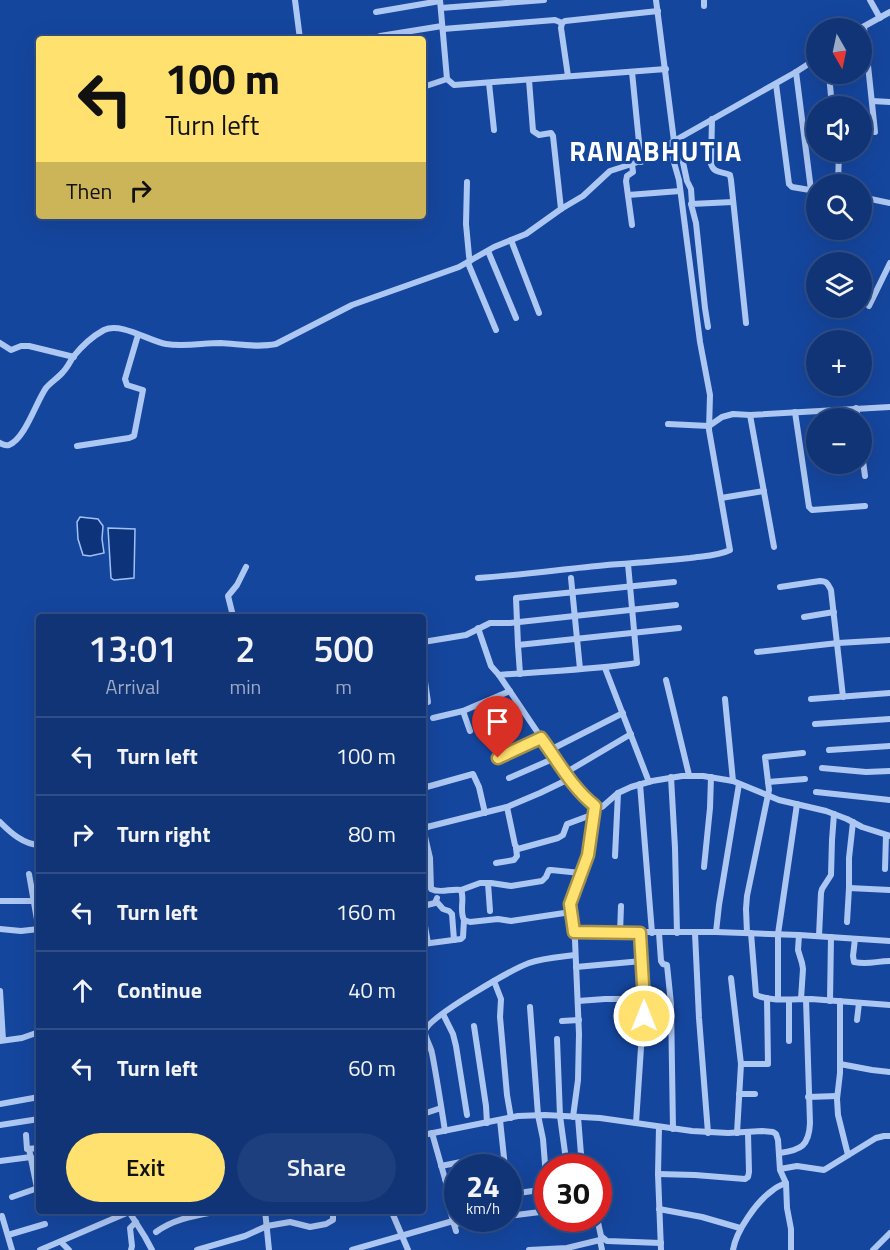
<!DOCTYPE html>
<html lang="en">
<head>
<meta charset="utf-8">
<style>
	body { margin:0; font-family:"Titillium Web",sans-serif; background:#1e3f7e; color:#f1f3f6; height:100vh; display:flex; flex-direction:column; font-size:22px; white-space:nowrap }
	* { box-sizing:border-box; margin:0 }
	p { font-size:20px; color:#9caac5 }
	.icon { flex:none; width:33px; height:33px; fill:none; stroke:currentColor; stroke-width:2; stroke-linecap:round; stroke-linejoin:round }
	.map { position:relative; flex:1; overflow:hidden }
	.details { position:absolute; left:36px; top:614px; width:390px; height:600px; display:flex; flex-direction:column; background:#103476; border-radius:6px; box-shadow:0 6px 24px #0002,0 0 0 2px #304f88 }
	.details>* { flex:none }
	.guide { position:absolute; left:36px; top:36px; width:390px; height:183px; border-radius:6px; box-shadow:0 6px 24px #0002,0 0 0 2px #304f88; background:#ffe16f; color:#111; overflow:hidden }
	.needle { width:39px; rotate:171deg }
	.buttons { position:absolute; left:806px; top:18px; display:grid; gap:12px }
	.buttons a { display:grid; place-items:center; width:66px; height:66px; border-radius:50%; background:#103476; box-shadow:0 6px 24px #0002,0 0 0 2px #304f88; font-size:30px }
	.speed { position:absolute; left:444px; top:1154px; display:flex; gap:12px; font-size:30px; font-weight:700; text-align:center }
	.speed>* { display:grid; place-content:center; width:78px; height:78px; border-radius:50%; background:#103476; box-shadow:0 6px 24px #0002,0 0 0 2px #304f88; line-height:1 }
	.speed small { font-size:15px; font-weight:400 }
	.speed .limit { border:9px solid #d22; background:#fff; color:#111 }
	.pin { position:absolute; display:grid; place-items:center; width:51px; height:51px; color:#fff; margin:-62px -26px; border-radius:50% 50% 50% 0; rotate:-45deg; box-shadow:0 0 6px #0007 }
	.pin .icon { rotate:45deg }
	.me { position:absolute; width:66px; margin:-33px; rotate:0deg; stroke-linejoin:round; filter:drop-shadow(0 0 4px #0008) }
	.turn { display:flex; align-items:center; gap:21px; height:126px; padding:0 30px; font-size:27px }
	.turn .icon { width:78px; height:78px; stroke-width:2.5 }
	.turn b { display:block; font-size:42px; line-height:51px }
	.then { display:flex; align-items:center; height:57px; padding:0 30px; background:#0003; gap:12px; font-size:22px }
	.eta { display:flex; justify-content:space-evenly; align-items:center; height:102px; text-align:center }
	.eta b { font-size:36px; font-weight:600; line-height:42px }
	.action { display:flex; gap:12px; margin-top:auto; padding:12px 30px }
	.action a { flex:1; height:69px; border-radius:36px; background:#ffe16f; color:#111; font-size:24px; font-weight:600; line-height:69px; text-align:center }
	.action a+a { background:#1e3f7e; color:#f1f3f6 }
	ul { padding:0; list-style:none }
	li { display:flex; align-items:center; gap:18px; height:78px; padding:0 30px; border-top:2px solid #304f88 }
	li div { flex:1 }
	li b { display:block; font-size:22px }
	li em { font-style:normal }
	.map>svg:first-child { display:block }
	.water { fill:#0d337b; stroke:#a0c1f6; stroke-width:1.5 }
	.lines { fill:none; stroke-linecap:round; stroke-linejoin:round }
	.street { stroke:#adc7f3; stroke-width:6 }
	.route-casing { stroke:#a69248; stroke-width:15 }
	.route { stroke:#ffe16f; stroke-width:10 }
	.labels { text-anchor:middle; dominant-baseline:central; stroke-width:6; stroke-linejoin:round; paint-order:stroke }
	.district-label { font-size:27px; font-weight:bold; letter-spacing:1.5px; fill:#fff; stroke:#15469e }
</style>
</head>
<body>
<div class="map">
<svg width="890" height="1250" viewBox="0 0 890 1250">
	<rect width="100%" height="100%" fill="#15469e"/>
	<g class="water">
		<polygon points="80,517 98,519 103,526 102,539 104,553 90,556 83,555 78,539 77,522"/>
		<polygon points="108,528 135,529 134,578 114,580 111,578"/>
	</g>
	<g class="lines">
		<g class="street">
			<polyline points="295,0 300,39"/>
			<polyline points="440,0 447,79 454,85 666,69"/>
			<polyline points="656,0 674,141"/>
			<polyline points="704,0 704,6"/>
			<polyline points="870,0 880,18"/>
			<polyline points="441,8 544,0"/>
			<polyline points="376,12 440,1"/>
			<polyline points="864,27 875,132"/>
			<polyline points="861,28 890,12"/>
			<polyline points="443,29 555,20 562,23"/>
			<polyline points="380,36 442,26"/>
			<polyline points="632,72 641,162"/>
			<polyline points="796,72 811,190"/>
			<polyline points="829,74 831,96 835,106"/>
			<polyline points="568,76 561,28 562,23 565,21 658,11"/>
			<polyline points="529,80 533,131 539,135 551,133 553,136 561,209"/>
			<polyline points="489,83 494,130"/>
			<polyline points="776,84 789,184 792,187 816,191"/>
			<polyline points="423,87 447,79"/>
			<polyline points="872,101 890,102"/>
			<path d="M712,119L711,164C714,174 722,171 730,175L731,180L746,323"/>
			<polyline points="678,139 687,181 691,189 692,203"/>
			<polyline points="632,164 633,172 627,176 626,181 632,225"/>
			<polyline points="467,182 466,224 469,256 470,261"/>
			<polyline points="838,184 839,152"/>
			<polyline points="628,195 680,191"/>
			<polyline points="861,197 890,203"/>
			<polyline points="511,240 539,313"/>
			<polyline points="488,251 516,318"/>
			<polyline points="468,263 496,330"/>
			<polyline points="869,306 890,263"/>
			<polyline points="708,327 705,308 696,223 691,204 733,202"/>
			<polyline points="0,343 11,350 21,346 29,346 74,357"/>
			<polyline points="856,408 858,418"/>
			<polyline points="795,412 809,507 812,510 865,506"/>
			<polyline points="750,415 774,547"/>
			<polyline points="668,424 709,426 722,417 733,414 750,415 890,407"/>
			<path d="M0,443C3,445 5,446 9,445C25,439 36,402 46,388C51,382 58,378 63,372C67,368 70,362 73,357C81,347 93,336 104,330C121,322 149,341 166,344C184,347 203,343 221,343C239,344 258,348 276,344L352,305L459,267L494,247L526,234L561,209L583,196L610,171L647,159L674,141L796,72L816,59"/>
			<polyline points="77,446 129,438 134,436 143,390 127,385 125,379 138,335"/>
			<polyline points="861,446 865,476"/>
			<polyline points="721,498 764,491"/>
			<path d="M478,578C521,575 564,569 607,565C634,563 662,561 690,558C703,556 718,556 730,550L709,430L710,395L700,342L682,203L679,180L669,145"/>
			<polyline points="571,578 580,669"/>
			<path d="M780,587L820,581C827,581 828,584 831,590L843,697"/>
			<polyline points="233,616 228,596 237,585 246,567"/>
			<polyline points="804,617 834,612"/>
			<path d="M478,628L491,666L499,675L569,779C578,789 589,806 602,807L618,793L631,787L652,781L682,776H703L733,781L779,800L826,811L847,819L862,827L890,836"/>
			<polyline points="423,642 466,635 490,623 510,623 676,605"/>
			<polyline points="518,645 516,598 674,582"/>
			<polyline points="757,652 838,643 890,640"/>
			<polyline points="423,668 428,702"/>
			<polyline points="605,668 649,782"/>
			<polyline points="520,674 518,645 679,628"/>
			<path d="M499,675C545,671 592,670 637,663L628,564"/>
			<polyline points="666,680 689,775"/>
			<polyline points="725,699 733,781"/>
			<polyline points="811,699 890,693"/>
			<polyline points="463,711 470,731"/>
			<polyline points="433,718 463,711 510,691"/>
			<polyline points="815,724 890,719"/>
			<polyline points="550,750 623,713"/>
			<polyline points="829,750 890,746"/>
			<polyline points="498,758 541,738"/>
			<polyline points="822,768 866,772 890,771"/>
			<polyline points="565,773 631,734"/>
			<polyline points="671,777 675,848 677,933"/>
			<polyline points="509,778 555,758"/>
			<polyline points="768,782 805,779"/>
			<polyline points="640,784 652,933"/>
			<polyline points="423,788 473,774 479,787 485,813"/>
			<polyline points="816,792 890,800"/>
			<polyline points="507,807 515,845 518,849 558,838 563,835 567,824 594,814"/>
			<polyline points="423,813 426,828"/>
			<path d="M0,822C11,833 23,844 39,845"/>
			<path d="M423,828L430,858L431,889C441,894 451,888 461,890C465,899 459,910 464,920L470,922L498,919L511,921L571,912"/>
			<polyline points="423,828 507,807 540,793 569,779"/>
			<polyline points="615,856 618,793"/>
			<polyline points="496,863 514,860 517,856 516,848"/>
			<polyline points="704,867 710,808 711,777"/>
			<polyline points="885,869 886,835"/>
			<polyline points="29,874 39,931"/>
			<polyline points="488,883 490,911"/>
			<polyline points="849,888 890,890"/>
			<polyline points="461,890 480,883 491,883 511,886 542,881 546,877 549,870 551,870 581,873"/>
			<polyline points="0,901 34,901"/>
			<polyline points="436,901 443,909 449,911 452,914 454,940"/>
			<polyline points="423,906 435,903 437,898"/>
			<polyline points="423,915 428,943"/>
			<polyline points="847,922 849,888 849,858 853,822"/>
			<polyline points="0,929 21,931 39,929"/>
			<polyline points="574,932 716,932 799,935 890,941"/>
			<polyline points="716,932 719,905 739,784"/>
			<polyline points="620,933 621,906"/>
			<polyline points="659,933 661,961 663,964 667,965 671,1004 673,1129"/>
			<polyline points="695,933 699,1018 708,1133"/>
			<polyline points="747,933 746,909 747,896 769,790 765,757 803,753"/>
			<path d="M751,933L756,995C772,1002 793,999 811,999C837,1001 864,1003 890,1005"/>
			<polyline points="799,935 798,950 802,963 803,969 801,999"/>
			<polyline points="819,936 821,893 822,889 831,875 832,840 834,814"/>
			<path d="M855,939L853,956L854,962C869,965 876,961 890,961"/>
			<polyline points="423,944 461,939 463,937 464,920"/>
			<polyline points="576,967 642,961"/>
			<polyline points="731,978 741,1064 737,1133"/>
			<polyline points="494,981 501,999 500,1017 507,1095 511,1118"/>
			<polyline points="0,991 3,1040"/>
			<polyline points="778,999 778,934 797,804"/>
			<polyline points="789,1000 789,1041"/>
			<polyline points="578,1001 605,999 644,999"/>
			<polyline points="830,1001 831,937"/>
			<polyline points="840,1001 840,1073 837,1099 838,1115 848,1155"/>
			<polyline points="443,1014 453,1034 456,1046 467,1115"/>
			<polyline points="857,1020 859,1003"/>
			<polyline points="562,1021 579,1020"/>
			<polyline points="474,1026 486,1106 487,1123"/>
			<polyline points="557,1039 560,1116 567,1167"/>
			<polyline points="0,1041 22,1038 39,1032"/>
			<polyline points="741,1064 768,1064 767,998"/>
			<polyline points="840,1064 872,1070 890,1072"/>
			<polyline points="739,1094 755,1094"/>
			<polyline points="808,1097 837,1096"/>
			<polyline points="0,1104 39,1097"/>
			<polyline points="423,1114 441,1108"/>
			<polyline points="573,1117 578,1080 579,1034 575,940 570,904 588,855 595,806"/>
			<polyline points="578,1117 582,1167"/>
			<polyline points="500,1120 505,1167"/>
			<polyline points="636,1123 644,1002 640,933"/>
			<polyline points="0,1125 39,1119"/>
			<polyline points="659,1127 658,1174 661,1250"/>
			<path d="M445,1131C441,1105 437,1079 432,1053C431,1047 424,1036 425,1031C428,1017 513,969 529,963C543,958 560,957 575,955"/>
			<polyline points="432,1133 447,1186 447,1200 456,1231"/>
			<polyline points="26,1135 27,1149 39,1148"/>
			<polyline points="423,1135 518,1116 545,1115 600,1118 692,1131 728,1133 762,1131 773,1132 776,1134 778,1140 780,1170 786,1183 787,1208 791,1229 791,1250"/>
			<polyline points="29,1149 37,1188"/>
			<path d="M780,1153C801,1150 809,1146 810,1123L806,999"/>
			<polyline points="0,1161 31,1157"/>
			<polyline points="441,1166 486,1157"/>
			<polyline points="780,1169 797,1166 824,1170 876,1138 884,1136 890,1136"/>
			<polyline points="658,1174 695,1175 745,1179 748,1177 749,1172 748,1133"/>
			<polyline points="445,1179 458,1176"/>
			<polyline points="508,1193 511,1194 547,1189 543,1139 538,1115 530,1007"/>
			<polyline points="12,1197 38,1188"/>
			<polyline points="659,1209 702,1217 740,1228"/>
			<polyline points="128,1210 145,1237 152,1250"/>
			<polyline points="265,1210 269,1250"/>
			<polyline points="391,1210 408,1250"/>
			<polyline points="2,1216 12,1250"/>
			<polyline points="508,1216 548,1211"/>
			<polyline points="597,1218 601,1236 607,1241 661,1243"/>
			<polyline points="454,1224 497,1218"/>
			<path d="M156,1232C176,1217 201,1215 225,1210"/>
			<polyline points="8,1235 45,1224"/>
			<polyline points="600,1240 602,1250"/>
			<polyline points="61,1242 69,1250"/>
			<polyline points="40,1250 129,1212"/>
			<polyline points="131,1250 132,1246 130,1228 136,1222"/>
			<polyline points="197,1250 245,1236 267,1226 290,1222 310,1227 326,1224 333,1220 333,1210"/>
			<polyline points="352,1250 453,1221"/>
			<polyline points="529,1250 567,1248 604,1239"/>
			<path d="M733,1250C736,1231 757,1201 773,1190C776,1187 781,1185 786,1183"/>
			<polyline points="873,1250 890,1233"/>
		</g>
	</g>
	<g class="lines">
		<defs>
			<path id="route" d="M498,758L541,738C558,761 572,788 595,806L588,855L570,904L574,932L640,933L644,1002V1016"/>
		</defs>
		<use href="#route" class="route-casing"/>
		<use href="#route" class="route"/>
	</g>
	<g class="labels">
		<g class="district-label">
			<text x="656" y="150">RANABHUTIA</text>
		</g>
	</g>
</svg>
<div class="buttons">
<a><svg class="needle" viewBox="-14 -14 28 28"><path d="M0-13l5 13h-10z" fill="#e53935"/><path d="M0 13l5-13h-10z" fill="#9caac5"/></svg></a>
<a><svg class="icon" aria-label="sound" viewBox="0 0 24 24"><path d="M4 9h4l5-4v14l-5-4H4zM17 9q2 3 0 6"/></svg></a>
<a><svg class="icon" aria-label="search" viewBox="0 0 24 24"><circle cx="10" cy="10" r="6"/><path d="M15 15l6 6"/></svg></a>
<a><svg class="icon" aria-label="layers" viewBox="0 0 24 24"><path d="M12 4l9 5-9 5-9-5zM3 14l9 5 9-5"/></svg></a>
<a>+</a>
<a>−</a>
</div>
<div class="speed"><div>24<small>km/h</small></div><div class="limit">30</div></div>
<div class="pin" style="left:498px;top:758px;background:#d93025"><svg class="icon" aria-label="arrive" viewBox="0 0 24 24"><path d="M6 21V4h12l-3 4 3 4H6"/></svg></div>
<svg class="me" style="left:644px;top:1016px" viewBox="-20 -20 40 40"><circle r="17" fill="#ffe16f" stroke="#fff" stroke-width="3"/><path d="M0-11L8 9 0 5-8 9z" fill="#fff"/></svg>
<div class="guide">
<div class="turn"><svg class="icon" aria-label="left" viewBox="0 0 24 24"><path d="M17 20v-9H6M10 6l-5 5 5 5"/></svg><div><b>100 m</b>Turn left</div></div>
<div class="then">Then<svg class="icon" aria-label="right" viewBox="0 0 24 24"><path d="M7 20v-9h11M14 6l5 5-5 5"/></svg></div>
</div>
<section class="details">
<div class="eta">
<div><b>13:01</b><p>Arrival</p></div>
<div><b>2</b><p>min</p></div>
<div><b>500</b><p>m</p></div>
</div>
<ul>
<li><svg class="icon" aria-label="left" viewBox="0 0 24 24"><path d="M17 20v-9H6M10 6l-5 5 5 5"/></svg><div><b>Turn left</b></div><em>100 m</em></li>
<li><svg class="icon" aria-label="right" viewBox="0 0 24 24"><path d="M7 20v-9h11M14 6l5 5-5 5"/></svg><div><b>Turn right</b></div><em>80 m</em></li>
<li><svg class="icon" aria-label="left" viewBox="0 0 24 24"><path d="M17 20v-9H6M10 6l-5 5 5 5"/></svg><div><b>Turn left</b></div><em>160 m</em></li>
<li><svg class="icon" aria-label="ahead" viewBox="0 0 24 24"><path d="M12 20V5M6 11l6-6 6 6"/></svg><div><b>Continue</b></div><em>40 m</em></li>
<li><svg class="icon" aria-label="left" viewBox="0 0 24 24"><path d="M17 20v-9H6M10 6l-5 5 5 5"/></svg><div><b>Turn left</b></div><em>60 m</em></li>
</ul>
<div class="action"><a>Exit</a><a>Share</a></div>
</section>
</div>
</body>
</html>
